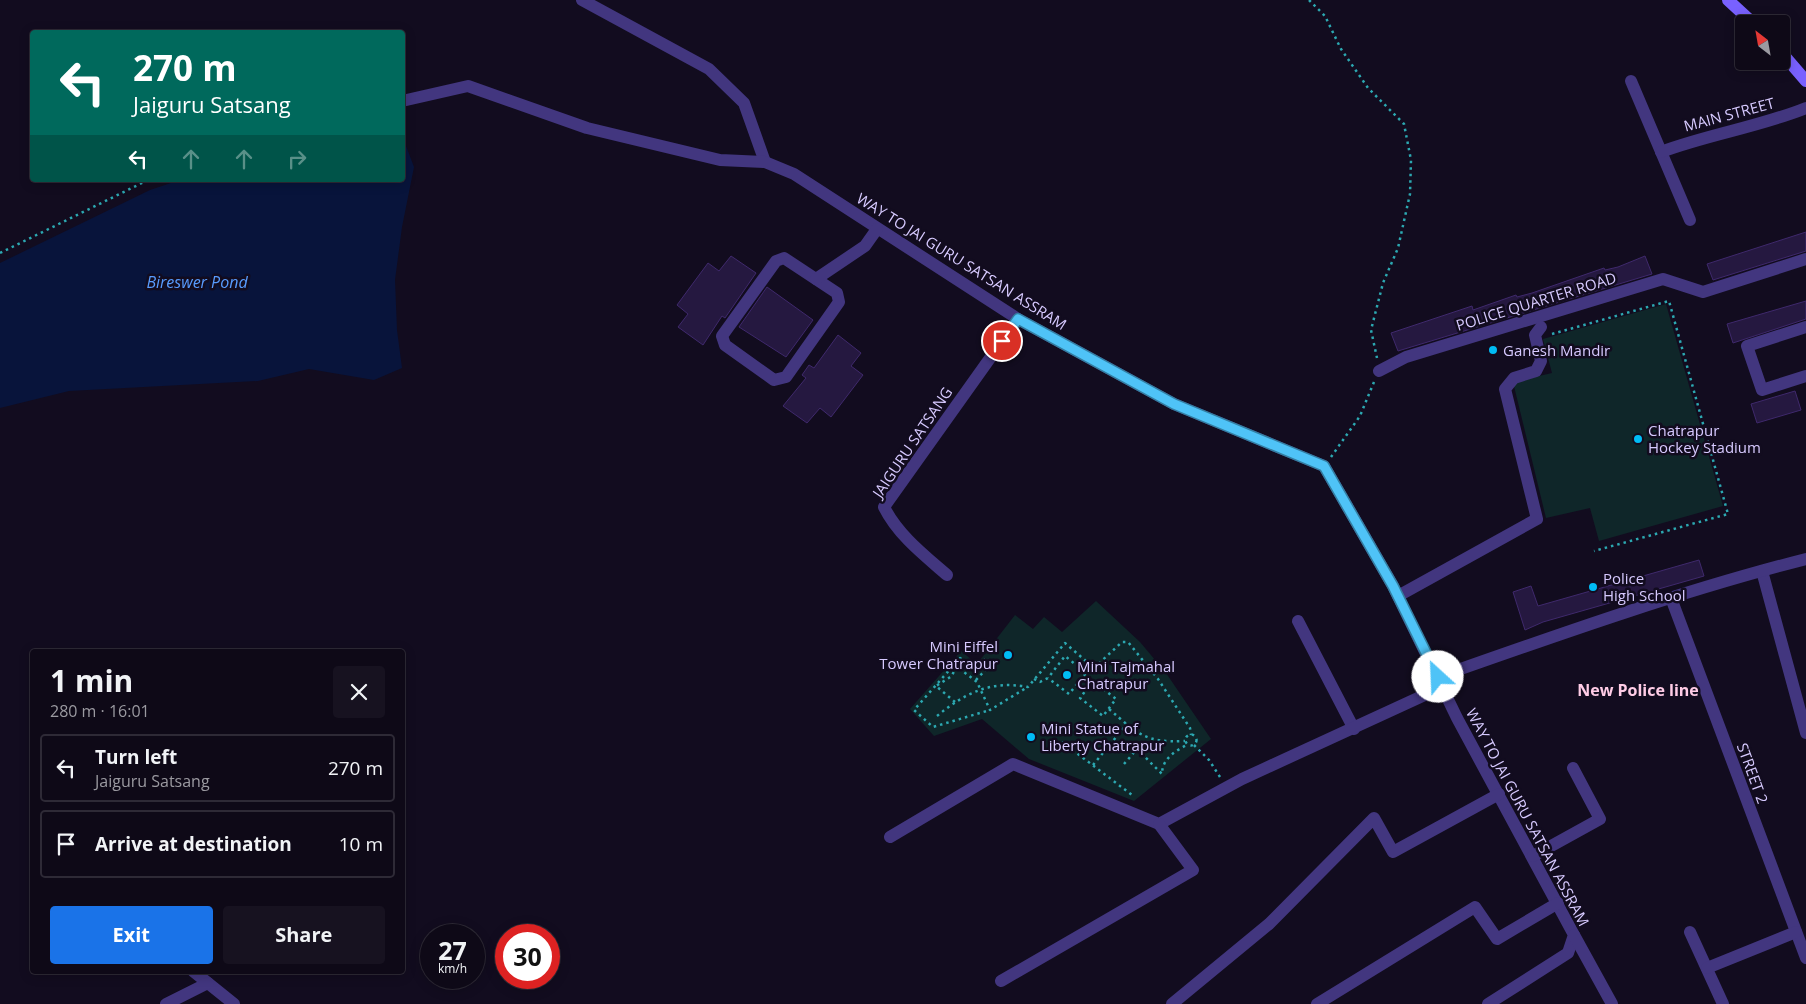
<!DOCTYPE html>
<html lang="en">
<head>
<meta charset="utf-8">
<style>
	body { margin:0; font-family:"Open Sans",sans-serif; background:#171220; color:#f1f3f6; height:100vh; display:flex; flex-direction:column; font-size:19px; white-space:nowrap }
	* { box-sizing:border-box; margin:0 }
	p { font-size:16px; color:#9b9aa1 }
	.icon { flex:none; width:28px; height:28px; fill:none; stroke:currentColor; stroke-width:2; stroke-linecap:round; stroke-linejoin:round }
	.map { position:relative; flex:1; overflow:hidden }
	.side { position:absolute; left:30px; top:649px; width:375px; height:325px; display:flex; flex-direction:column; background:#0e0917; border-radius:5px; box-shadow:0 2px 12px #0003,0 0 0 1px #2e2a36 }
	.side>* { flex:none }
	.top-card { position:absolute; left:30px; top:30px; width:375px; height:152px; border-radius:5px; box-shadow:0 2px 12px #0003,0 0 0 1px #2e2a36; background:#00695c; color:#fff; overflow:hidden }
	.needle { width:32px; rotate:329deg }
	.buttons { position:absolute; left:1735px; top:15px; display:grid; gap:10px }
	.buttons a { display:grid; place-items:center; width:55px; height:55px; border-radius:5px; background:#0e0917; box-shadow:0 2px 12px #0003,0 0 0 1px #2e2a36; font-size:25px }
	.speed { position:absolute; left:420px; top:924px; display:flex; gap:10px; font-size:25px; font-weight:700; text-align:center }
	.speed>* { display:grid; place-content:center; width:65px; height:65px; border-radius:50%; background:#0e0917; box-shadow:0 2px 12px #0003,0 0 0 1px #2e2a36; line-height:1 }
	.speed small { font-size:12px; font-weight:400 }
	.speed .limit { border:8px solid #d22; background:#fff; color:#111 }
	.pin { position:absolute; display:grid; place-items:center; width:42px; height:42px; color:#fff; margin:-21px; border:2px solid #fff; border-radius:50%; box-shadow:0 1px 5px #0007 }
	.me { position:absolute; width:55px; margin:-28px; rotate:335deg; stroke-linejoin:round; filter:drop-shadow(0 0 4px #0008) }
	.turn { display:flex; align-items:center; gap:18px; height:105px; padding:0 20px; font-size:22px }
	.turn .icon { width:65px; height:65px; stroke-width:2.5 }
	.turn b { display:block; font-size:35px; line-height:42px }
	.lanes { display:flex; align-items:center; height:48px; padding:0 20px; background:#0003; justify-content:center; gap:25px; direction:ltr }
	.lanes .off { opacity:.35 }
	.round { display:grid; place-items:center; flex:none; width:52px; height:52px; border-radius:5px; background:#171220 }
	.overview { display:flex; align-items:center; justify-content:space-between; height:85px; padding:0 20px }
	h1 { font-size:30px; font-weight:700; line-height:38px }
	.cta { display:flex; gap:10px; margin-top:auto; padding:10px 20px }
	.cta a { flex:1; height:58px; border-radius:5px; background:#1a73e8; color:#fff; font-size:20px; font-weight:700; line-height:58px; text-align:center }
	.cta a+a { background:#171220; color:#f1f3f6 }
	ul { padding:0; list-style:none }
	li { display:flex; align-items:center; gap:15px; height:68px; margin:0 10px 8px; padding:0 10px; border:2px solid #2e2a36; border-radius:5px }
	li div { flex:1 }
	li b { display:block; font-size:19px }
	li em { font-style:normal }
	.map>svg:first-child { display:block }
	.green { fill:#0f2629 }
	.water { fill:#08143b }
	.building { fill:#251840; stroke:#3f296c }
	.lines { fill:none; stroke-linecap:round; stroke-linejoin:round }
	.path { stroke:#2ca8b1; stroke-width:2.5; stroke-dasharray:2.5 4; stroke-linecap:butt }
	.street { stroke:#42367f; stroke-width:12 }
	.secondary { stroke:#7961ff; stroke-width:12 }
	.route-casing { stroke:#337fa1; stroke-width:12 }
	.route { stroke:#4fc3f7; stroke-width:9 }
	.poi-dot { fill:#00bcf5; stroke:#120c1f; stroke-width:2 }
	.labels { text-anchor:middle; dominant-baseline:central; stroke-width:5; stroke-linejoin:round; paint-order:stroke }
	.street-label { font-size:15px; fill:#d7caff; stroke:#120c1f }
	.poi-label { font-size:15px; fill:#d7caff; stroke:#120c1f; text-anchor:start }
	.water-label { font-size:16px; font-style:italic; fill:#589cff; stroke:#120c1f }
	.neighbourhood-label { font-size:16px; font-weight:bold; fill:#ffcce6; stroke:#120c1f }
</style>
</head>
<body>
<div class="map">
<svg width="1806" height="1004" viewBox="0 0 1806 1004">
	<rect width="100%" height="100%" fill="#120c1f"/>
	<g class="green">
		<polygon points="1666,304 1723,506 1599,541 1590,508 1546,518 1513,382 1552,373 1543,339"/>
		<polygon points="1096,601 1140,642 1166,673 1211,739 1134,801 1029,759 982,719 934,736 910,709 961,651 977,664 1015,615 1033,629 1044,617 1062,632"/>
	</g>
	<polygon class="water" points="403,138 414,167 402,227 395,280 397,330 402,368 374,380 309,369 258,381 69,391 0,408 0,263 150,190 180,180 402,180"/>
	<g class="building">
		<polygon points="1806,232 1806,251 1713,280 1707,264"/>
		<polygon points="731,256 756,273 725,318 722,316 703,345 678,327 688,314 677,305 708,263 719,271"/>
		<polygon points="1645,256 1652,274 1398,351 1391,333 1472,306 1473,310 1516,295 1517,297 1532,293 1604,268 1605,270 1618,267"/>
		<polygon points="767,287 813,320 786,357 739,327"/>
		<polygon points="1806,301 1806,319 1733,343 1727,324"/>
		<polygon points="838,335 861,353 851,366 863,375 831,417 820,408 807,423 783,406 806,378 802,375 809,365 814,368"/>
		<polygon points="1795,391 1801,410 1757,423 1751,404"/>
		<polygon points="1699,560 1704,576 1543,622 1525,630 1513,592 1531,586 1538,606"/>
	</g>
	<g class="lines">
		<g class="path">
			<polyline points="1309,0 1325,16 1341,49 1368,88 1404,124 1411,160 1410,194 1398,248 1383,283 1371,330 1377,358"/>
			<polyline points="0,253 148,180"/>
			<polyline points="1552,334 1669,301 1728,514 1594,551"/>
			<polyline points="1331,457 1360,416 1374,382"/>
			<polyline points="1034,679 1040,682 1048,678 1065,656 1086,673 1069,694 1048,678"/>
			<polyline points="976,680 992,663 986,658 976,670 960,658 914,710 933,727 990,710"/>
			<polygon points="1093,681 1116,699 1103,716 1080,698"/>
			<polyline points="1077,684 1086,690"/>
			<polyline points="955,702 936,686 952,676 956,666 977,682 990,710 1026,688"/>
			<path d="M1109,709C1138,734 1145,743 1185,741"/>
			<path d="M937,716C965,693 991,680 1028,687L1065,643L1094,668L1122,642H1128L1158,679L1190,728L1191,735"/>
			<circle cx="1191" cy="740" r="5.5"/>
			<polyline points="1062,742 1132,795"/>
			<polyline points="1194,745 1209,760 1220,777"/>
			<path d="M1124,764L1137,749L1162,774C1162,759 1175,751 1187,745"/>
			<polyline points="1093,765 1127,724"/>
		</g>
		<g class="street">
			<polyline points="582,0 709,69 744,103 765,162"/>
			<polyline points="1631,81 1690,220"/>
			<polyline points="402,101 468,86 587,128 720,160 765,162 794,174 1018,319 1174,404 1324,466 1393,586 1457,718 1574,935 1568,953 1488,1004"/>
			<path d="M1661,152C1709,134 1759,127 1806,108"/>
			<polygon points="784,258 837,293 839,302 786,377 774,380 725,345 722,336 776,261"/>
			<polyline points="816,279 865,246 877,229"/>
			<polyline points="1806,327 1747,346 1762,390 1806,376"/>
			<polyline points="1379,371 1406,357 1663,279 1703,292 1806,259"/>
			<polyline points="1762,571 1806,733"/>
			<path d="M947,575C924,555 898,535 884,507L1018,319"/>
			<polyline points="1398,596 1537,519 1505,389 1514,378 1536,371 1541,361 1535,335 1541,327"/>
			<polyline points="1671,598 1806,958"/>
			<polyline points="1298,621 1354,729"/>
			<path d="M1438,677C1560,634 1681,591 1806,559"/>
			<polyline points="890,837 1013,764 1159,824 1242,779 1442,687"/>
			<polyline points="1533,856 1600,819 1573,768"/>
			<polyline points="1690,932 1723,1004"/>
			<polyline points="1574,935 1612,1004"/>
			<polyline points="1707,968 1796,932"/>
			<polyline points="193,971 234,1004"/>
			<polyline points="1001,981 1193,870 1159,824"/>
			<polyline points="166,1004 208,983"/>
			<polyline points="1172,1004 1269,924 1374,818 1393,852 1499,794"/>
			<polyline points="1317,1004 1475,907 1497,939 1558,903"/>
		</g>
		<g class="secondary">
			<polyline points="1728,0 1754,24"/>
			<polyline points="1781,52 1806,81"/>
		</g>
	</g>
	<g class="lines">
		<defs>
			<polyline id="route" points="1002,341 1018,319 1174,404 1324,466 1393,586 1438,677"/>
		</defs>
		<use href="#route" class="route-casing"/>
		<use href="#route" class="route"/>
	</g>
	<g class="poi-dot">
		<circle cx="1493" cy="350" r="5"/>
		<circle cx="1638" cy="439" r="5"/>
		<circle cx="1593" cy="587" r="5"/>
		<circle cx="1008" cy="655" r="5"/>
		<circle cx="1067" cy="675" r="5"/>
		<circle cx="1031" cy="737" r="5"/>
	</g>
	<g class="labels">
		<g class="street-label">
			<text transform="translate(1729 114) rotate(-15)">MAIN STREET</text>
			<text transform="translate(962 261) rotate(32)">WAY TO JAI GURU SATSAN ASSRAM</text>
			<text transform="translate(1536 301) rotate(-17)">POLICE QUARTER ROAD</text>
			<text transform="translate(912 442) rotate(-56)">JAIGURU SATSANG</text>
			<text transform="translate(1753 773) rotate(70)">STREET 2</text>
			<text transform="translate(1528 817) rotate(62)">WAY TO JAI GURU SATSAN ASSRAM</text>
		</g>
		<g class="poi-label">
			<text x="1503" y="350">Ganesh Mandir</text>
			<text x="1648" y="430">Chatrapur<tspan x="1648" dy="17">Hockey Stadium</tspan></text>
			<text x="1603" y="578">Police<tspan x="1603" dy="17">High School</tspan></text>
			<text x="998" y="646" text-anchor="end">Mini Eiffel<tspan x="998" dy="17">Tower Chatrapur</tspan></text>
			<text x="1077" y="666">Mini Tajmahal<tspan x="1077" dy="17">Chatrapur</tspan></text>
			<text x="1041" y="728">Mini Statue of<tspan x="1041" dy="17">Liberty Chatrapur</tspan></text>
		</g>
		<g class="water-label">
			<text x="197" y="282">Bireswer Pond</text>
		</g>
		<g class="neighbourhood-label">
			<text x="1638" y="690">New Police line</text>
		</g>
	</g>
</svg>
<div class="buttons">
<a><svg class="needle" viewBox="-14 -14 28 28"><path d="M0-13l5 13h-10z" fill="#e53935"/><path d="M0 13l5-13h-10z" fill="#9b9aa1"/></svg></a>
</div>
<div class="speed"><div>27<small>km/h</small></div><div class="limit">30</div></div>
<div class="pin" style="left:1002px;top:341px;background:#d93025"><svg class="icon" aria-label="arrive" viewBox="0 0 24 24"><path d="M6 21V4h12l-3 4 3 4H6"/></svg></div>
<svg class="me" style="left:1438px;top:677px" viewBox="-20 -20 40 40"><circle r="19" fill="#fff"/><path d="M0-13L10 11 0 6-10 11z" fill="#4fc3f7"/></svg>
<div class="top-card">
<div class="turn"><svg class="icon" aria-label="left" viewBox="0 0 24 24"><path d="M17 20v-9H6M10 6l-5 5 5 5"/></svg><div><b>270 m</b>Jaiguru Satsang</div></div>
<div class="lanes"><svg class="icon" aria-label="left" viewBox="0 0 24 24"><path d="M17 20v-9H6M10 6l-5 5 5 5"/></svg><svg class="icon off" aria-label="ahead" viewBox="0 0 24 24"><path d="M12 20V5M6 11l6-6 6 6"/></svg><svg class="icon off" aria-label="ahead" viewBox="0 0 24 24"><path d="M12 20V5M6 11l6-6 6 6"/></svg><svg class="icon off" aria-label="right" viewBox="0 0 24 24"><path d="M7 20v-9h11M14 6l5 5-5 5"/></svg></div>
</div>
<section class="side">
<div class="overview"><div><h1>1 min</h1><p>280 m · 16:01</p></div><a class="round"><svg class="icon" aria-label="close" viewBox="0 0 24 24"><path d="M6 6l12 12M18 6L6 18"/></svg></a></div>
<ul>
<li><svg class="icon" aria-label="left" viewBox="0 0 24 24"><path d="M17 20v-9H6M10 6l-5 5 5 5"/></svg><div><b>Turn left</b><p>Jaiguru Satsang</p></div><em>270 m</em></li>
<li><svg class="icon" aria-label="arrive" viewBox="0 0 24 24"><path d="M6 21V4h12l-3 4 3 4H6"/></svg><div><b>Arrive at destination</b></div><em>10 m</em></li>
</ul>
<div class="cta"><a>Exit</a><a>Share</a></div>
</section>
</div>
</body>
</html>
